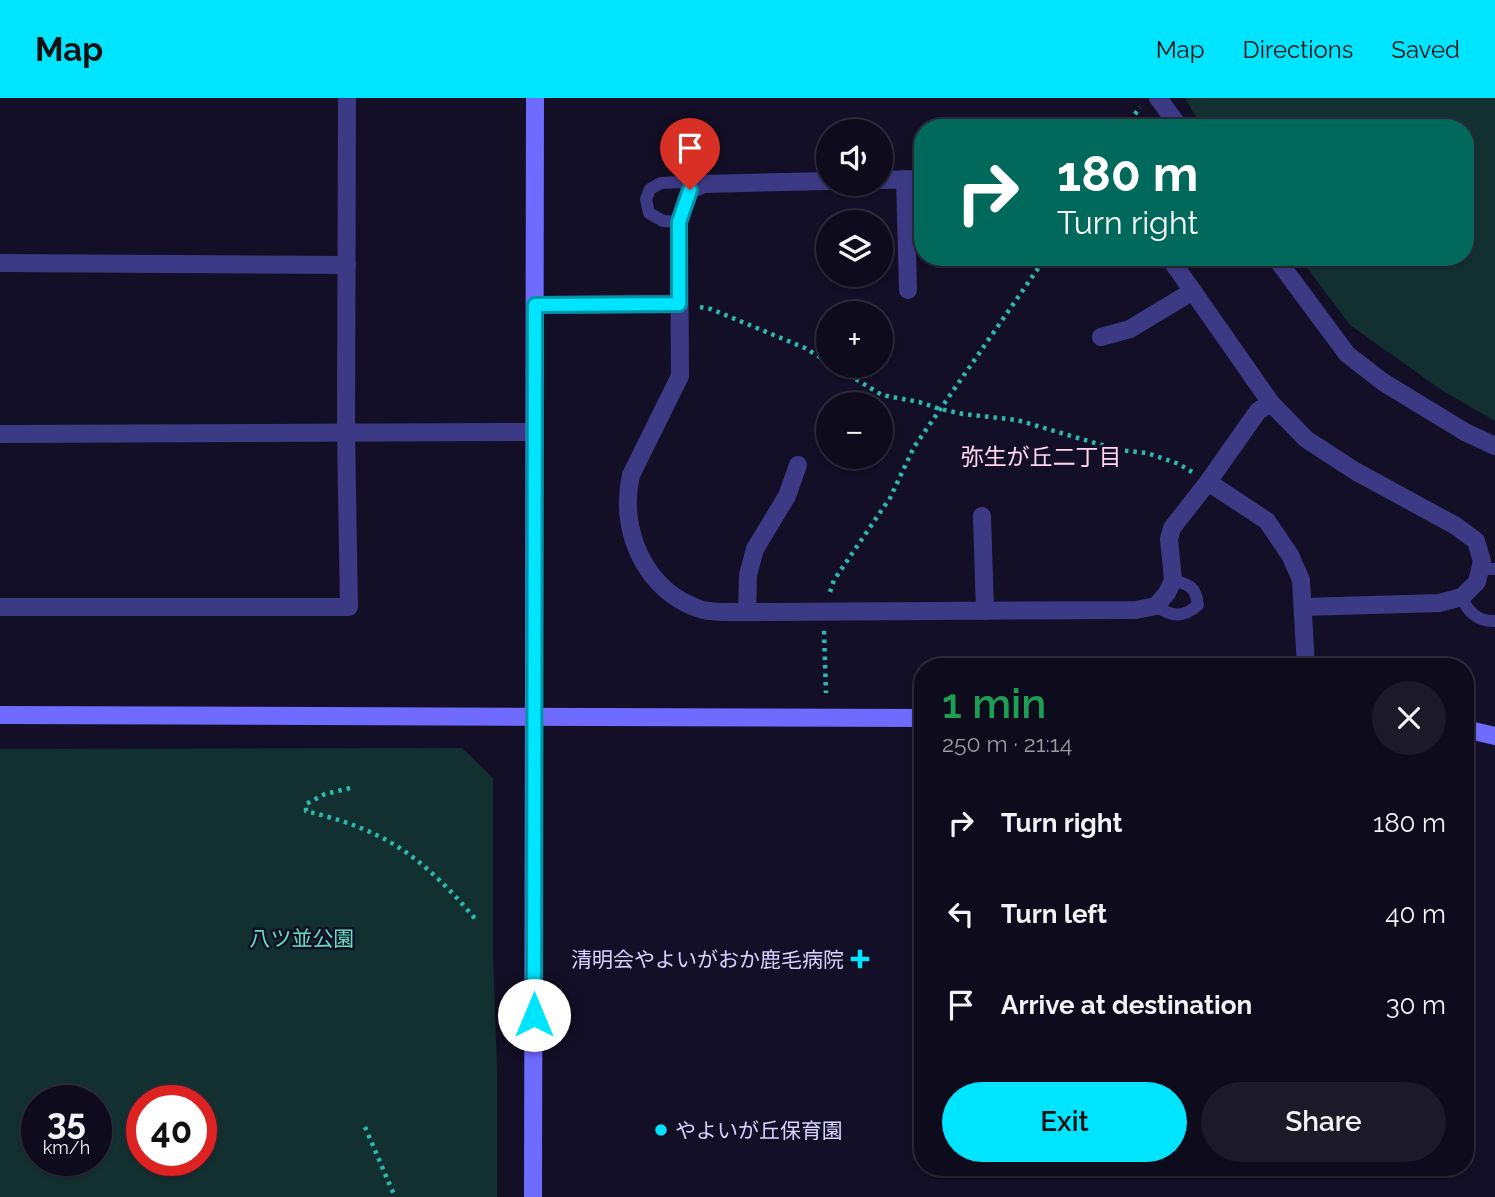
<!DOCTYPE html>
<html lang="en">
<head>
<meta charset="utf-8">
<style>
	body { margin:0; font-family:Raleway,"Noto Sans JP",sans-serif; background:#1c1929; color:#f1f3f6; height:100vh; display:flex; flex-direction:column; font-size:26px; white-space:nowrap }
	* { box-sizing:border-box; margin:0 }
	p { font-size:23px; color:#9b9ba3 }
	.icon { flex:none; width:38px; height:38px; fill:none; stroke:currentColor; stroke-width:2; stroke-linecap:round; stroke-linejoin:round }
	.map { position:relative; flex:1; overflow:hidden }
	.side { position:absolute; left:914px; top:560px; width:560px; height:518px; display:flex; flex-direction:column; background:#0e0b1c; border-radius:28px; box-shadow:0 2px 5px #0004,0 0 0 2px #2e2b3b }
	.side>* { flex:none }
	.hud { position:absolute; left:914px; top:21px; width:560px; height:147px; border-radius:28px; box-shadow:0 2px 5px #0004,0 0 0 2px #2e2b3b; background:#00695c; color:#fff; overflow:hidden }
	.tools { position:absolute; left:816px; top:21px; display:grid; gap:14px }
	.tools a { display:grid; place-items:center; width:77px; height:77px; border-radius:50%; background:#0e0b1c; box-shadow:0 2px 5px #0004,0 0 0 2px #2e2b3b; font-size:35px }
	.speed { position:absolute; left:21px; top:987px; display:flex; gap:14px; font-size:35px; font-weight:700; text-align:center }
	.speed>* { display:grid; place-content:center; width:91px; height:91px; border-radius:50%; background:#0e0b1c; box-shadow:0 2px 5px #0004,0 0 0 2px #2e2b3b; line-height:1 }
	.speed small { font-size:18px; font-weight:400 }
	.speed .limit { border:10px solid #d22; background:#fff; color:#111 }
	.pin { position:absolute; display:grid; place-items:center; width:60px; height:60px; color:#fff; margin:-72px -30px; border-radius:50% 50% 50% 0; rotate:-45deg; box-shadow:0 0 7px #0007 }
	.pin .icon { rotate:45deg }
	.me { position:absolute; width:77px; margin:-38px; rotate:0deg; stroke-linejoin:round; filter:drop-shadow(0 0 5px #0008) }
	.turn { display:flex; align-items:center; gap:24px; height:147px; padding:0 28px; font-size:32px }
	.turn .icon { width:91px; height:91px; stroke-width:2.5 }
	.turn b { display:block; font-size:49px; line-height:60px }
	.round { display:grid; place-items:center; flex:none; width:74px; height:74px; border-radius:37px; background:#1c1929 }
	.overview { display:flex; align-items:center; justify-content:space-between; height:119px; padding:0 28px }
	h1 { font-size:42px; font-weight:600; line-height:52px; color:#1e9e55 }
	.cta { display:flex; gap:14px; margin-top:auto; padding:14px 28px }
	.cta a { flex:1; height:80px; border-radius:42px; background:#00e5ff; color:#111; font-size:28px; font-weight:600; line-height:80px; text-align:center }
	.cta a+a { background:#1c1929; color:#f1f3f6 }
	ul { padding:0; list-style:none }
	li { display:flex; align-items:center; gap:21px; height:91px; padding:0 28px }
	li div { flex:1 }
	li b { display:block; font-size:26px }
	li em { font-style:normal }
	header { display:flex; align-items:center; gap:42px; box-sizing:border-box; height:98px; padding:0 35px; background:#00e5ff; color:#111 }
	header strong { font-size:33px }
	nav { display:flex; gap:38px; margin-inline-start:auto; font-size:24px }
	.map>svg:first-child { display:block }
	.green { fill:#12302f; fill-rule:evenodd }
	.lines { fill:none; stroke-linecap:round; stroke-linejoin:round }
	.path { stroke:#2fb8b0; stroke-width:4.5; stroke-dasharray:3.5 5; stroke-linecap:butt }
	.lane { stroke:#3d3a85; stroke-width:12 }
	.street { stroke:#3d3a85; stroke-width:18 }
	.secondary { stroke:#6f6bff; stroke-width:18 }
	.route-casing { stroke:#0095a6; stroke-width:18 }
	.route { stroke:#00e5ff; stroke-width:12 }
	.poi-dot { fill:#00e5ff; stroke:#130f26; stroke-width:2.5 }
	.labels { text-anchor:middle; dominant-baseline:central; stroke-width:5; stroke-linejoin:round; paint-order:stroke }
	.park-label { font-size:21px; fill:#5fe0c0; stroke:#130f26 }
	.poi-label { font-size:21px; fill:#d9d4ff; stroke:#130f26; text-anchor:end }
	.neighbourhood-label { font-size:23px; fill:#ffd6f0; stroke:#130f26 }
</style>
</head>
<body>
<header>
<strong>Map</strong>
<nav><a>Map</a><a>Directions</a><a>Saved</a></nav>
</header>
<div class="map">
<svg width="1495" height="1099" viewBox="0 0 1495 1099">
	<rect width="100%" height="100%" fill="#130f26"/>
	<g class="green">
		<polygon points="1185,0 1495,0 1495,323 1443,293 1350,227 1299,159 1465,159 1465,30 1202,30"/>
		<path d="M462,650L493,680V857L497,969V1099H0V651ZM37,1003H96V1062H37ZM142,1003H201V1062H142Z"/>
	</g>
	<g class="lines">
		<g class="path">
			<polyline points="1125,30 1140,9"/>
			<polyline points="700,209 711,211 805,250 828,264"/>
			<polyline points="834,268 882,297 919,304 940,311 963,316 1017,322 1119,352 1147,355 1179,366 1192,374"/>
			<polyline points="830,494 834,482 890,400 914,349 1046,159"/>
			<polyline points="824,533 826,595"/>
			<path d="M350,690L325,696L306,706V713C325,718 345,723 363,731C411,750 445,785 477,823"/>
			<polyline points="365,1029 395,1099"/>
		</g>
		<g class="lane">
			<polyline points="679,124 663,123 649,115 646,101 650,91 661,85 682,84 690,92"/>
			<polyline points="1480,471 1495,471"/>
			<path d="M1462,499C1467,514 1479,524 1495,523"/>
			<path d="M1156,508C1172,519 1183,520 1198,507C1196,489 1190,487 1173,482"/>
		</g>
		<g class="street">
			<polyline points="1158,0 1180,30"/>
			<polyline points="905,81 908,192"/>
			<polyline points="880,82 922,81"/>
			<path d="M828,83L704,86L690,92L679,124L680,278L631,377C618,433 646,495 703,512C716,515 733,514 747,514L1136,512L1156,508L1167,495L1173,482L1169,441L1172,430L1208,384L1258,313L1271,305"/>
			<polyline points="1169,159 1271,305 1306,341 1355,373 1456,428 1476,443 1482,463 1477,484 1462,499 1439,505 1303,509"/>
			<polyline points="1275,159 1347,256 1383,284 1465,334 1495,348"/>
			<polyline points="0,165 347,167"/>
			<polyline points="535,207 679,206"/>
			<polyline points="1101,239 1130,231 1193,193"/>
			<polyline points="0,336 535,334"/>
			<polyline points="1208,384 1267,423 1290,457 1301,482 1306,569"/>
			<polyline points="982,418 985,513"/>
			<polyline points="0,509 349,509 346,335 347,0"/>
			<polyline points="747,514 748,477 755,451 787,398 798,367"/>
		</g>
		<g class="secondary">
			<polyline points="0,617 922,620"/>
			<polyline points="1465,631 1495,638"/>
			<polyline points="533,1099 535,0"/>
		</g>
	</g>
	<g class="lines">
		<defs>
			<polyline id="route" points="534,917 535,207 679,206 679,124 690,92"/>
		</defs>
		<use href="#route" class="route-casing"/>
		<use href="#route" class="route"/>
	</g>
	<g class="poi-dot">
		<path d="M856.5 850.5h7v7h7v7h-7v7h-7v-7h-7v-7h7z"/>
		<circle cx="661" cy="1032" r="7"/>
	</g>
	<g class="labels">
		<g class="park-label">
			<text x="302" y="840">八ツ並公園</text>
		</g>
		<g class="poi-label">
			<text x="844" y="861">清明会やよいがおか鹿毛病院</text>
			<text x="675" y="1032" text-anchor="start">やよいが丘保育園</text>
		</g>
		<g class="neighbourhood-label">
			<text x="1041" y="358">弥生が丘二丁目</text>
		</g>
	</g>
</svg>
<div class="tools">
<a><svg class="icon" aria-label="sound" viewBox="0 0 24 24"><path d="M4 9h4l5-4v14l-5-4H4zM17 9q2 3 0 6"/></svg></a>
<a><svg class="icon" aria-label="layers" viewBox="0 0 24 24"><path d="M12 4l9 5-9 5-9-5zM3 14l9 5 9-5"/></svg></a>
<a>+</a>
<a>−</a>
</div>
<div class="speed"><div>35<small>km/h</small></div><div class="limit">40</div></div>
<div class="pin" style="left:690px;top:92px;background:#d93025"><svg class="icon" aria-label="arrive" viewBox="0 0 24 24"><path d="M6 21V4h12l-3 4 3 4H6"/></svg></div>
<svg class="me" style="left:534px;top:917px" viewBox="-20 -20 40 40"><circle r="19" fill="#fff"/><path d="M0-13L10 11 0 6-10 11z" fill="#00e5ff"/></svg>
<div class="hud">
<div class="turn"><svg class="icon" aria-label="right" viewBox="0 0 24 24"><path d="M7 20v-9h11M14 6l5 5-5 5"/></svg><div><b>180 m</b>Turn right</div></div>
</div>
<section class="side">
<div class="overview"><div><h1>1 min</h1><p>250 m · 21:14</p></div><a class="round"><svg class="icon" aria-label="close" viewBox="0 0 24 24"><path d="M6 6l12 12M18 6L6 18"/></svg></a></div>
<ul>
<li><svg class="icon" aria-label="right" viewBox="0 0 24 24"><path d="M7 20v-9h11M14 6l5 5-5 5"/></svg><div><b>Turn right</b></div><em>180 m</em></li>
<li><svg class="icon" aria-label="left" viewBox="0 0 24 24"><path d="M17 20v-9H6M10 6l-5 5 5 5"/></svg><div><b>Turn left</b></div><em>40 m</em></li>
<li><svg class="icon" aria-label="arrive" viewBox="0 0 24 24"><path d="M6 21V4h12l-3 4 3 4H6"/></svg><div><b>Arrive at destination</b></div><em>30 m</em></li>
</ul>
<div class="cta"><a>Exit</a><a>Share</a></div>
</section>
</div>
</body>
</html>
